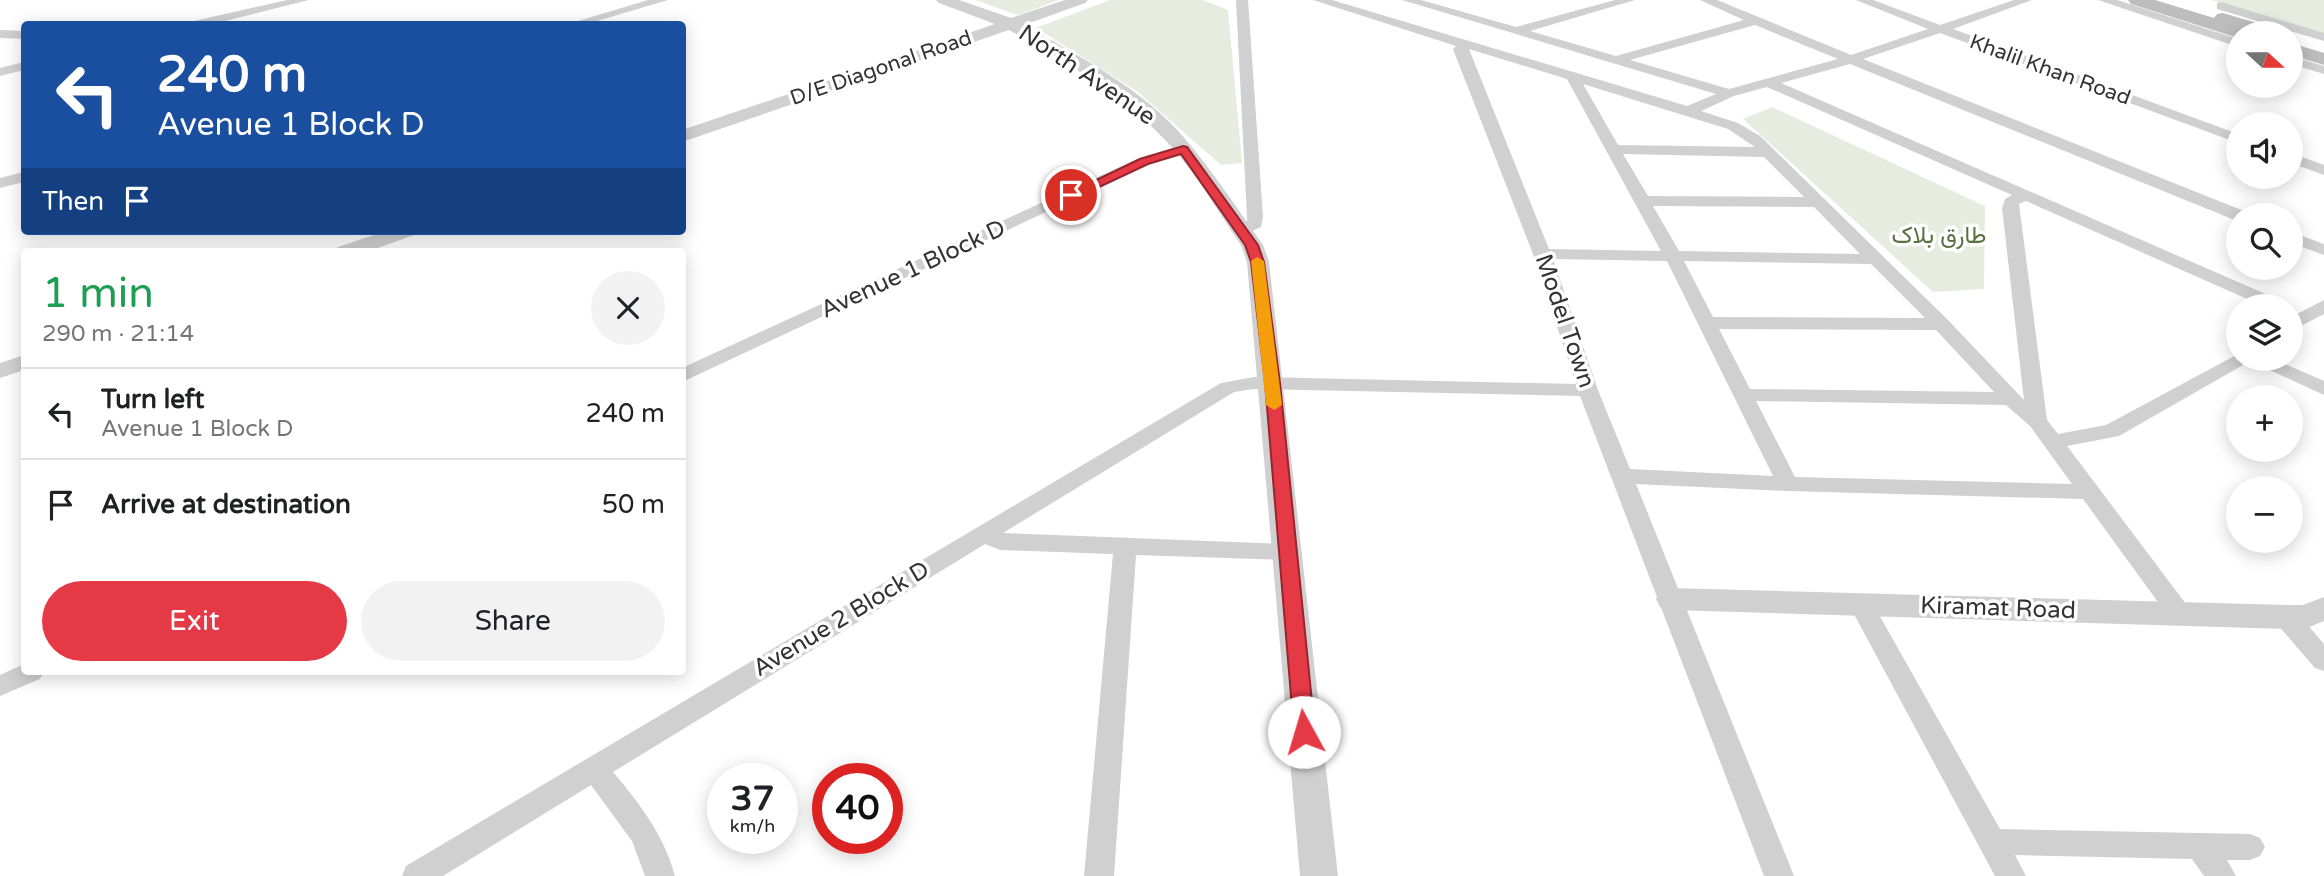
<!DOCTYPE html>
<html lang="en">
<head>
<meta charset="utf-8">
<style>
	body { margin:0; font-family:"Varela Round",Vazirmatn,sans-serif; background:#f2f2f2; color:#202124; height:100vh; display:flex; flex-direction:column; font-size:26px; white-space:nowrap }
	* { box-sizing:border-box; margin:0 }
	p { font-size:23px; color:#757577 }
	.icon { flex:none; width:38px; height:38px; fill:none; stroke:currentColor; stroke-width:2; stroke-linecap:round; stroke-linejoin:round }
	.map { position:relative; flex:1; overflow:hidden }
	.panel { position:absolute; left:21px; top:248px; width:665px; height:427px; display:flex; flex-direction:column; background:#fff; border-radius:7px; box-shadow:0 4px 18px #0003 }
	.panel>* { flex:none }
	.top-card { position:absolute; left:21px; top:21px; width:665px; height:214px; border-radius:7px; box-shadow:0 4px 18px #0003; background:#1a4fa0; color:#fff; overflow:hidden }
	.needle { width:46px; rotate:111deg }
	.controls { position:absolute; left:2226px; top:21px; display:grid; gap:14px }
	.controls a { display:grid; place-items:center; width:77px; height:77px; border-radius:50%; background:#fff; box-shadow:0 4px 18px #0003; font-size:35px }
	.speed { position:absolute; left:707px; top:763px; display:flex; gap:14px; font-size:35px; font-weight:700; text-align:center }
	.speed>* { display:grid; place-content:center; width:91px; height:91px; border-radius:50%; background:#fff; box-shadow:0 4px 18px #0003; line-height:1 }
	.speed small { font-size:18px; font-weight:400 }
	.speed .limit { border:10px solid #d22; background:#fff; color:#111 }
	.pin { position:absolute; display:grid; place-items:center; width:60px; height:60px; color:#fff; margin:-30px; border:4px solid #fff; border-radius:50%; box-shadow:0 2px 7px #0007 }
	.me { position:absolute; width:77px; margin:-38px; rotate:354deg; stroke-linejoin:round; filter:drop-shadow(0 0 5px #0008) }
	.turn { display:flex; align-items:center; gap:24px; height:147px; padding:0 21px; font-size:32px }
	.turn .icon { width:91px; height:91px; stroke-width:2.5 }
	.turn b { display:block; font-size:49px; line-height:60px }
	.then { display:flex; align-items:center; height:66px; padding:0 21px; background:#0003; gap:14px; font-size:26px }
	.round { display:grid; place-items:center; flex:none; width:74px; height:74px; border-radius:37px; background:#f2f2f2 }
	.summary { display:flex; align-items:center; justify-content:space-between; height:119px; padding:0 21px }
	h1 { font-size:42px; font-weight:600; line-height:52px; color:#1e9e55 }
	.cta { display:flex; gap:14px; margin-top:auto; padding:14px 21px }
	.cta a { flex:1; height:80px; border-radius:42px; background:#e63946; color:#fff; font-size:28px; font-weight:600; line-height:80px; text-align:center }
	.cta a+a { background:#f2f2f2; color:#202124 }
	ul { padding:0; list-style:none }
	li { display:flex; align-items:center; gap:21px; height:91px; padding:0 21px; border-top:2px solid #e0e0e0 }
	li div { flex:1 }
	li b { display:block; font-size:26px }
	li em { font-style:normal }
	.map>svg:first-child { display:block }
	.green { fill:#e6ecdf }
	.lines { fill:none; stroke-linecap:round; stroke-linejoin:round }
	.minor { fill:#d0d0d0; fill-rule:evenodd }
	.tertiary { fill:#d0d0d0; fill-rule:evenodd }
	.secondary { fill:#bdbdbd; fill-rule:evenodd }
	.route { fill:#e63946; stroke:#96252e; stroke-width:2 }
	.slow { fill:#f59e0b }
	.labels { text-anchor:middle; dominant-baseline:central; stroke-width:7; stroke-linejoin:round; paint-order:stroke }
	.far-street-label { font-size:21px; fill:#333; stroke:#fff }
	.street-label { font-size:24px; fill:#333; stroke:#fff }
	.park-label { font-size:24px; fill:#56703f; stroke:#fff }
</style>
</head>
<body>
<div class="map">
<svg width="2324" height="876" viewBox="0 0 2324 876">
	<rect width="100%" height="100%" fill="#fff"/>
	<g class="green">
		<polygon points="975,0 1059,0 1018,15"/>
		<polygon points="1110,0 1203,0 1228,10 1242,163 1221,165 1138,92 1036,28"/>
		<polygon points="2211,0 2324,0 2324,34"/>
		<polygon points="1772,107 1985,206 1984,289 1933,292 1743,119"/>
	</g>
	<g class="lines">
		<g class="minor">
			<polygon points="287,0 309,0 213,24 193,24 194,21"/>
			<polygon points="648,0 668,0 587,24 568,24"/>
			<polygon points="1236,0 1248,0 1263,217 1261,227 1243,235 1235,230 1247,221 1247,217"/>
			<path d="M1313,0H1332L1687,106L1716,94L1402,0H1421L1516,27L1615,0H1635L1530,31L1616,56L1744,20L1700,0H1717L1851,55L1928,29L1856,0H1873L1940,25L2014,0H2032L1953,29L2238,134V143L1940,33L1863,59L2244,211L2246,215H2238V220L2232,219L1850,64L1781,83L2284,302L2287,306H2263L2026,201L2019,204L2047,420L2058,434L2106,425L2238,354V359H2273L2324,381V395L2250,361L2119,436L2067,446L2189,608L2192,614L2189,620L2180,623L2171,620L2083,499L1788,491L1636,484L1794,876H1764L1580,396L1254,389L1234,392L1003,533L1286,544L1294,546L1298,552L1294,558L1286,560L1136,555L1114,876H1084L1113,554L1000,550L985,544L613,772C640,804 664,835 675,876H645L632,841L591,785L443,876H402L406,866L1221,383L1254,377L1576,384L1533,254L1453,49L1456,46ZM1755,25L1838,59L1729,89L1630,60ZM1469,49L1567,79L1661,251L1549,249ZM1583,84L1728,129L1755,147L1618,145ZM1767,87L2012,195L2005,199L2002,208L2024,400L1948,320L1760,136L1738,123L1701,111L1734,96ZM1623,154L1764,157L1804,197L1648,196ZM1653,206L1814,207L1860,254L1679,251ZM1553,259L1667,261L1773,476L1630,469L1598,390ZM1684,261L1871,264L1925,318L1713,317ZM1719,329L1936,330L1994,392L1750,389ZM1756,401L2006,405L2030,426L2072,484L1795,477Z"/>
			<polygon points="2098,0 2117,0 2238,39 2238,47"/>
			<polygon points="2221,2 2324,33 2324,41 2217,9 2217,3"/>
			<polygon points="0,30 24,31 24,39 0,38"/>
			<polygon points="2291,56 2324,66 2324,74 2291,64"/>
			<polygon points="24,62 24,70 0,76 0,68"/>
			<polygon points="1183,145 1188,147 1191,150 1188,153 1149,164 682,382 682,368 1139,158"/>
			<polygon points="2291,153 2324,165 2324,175 2291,163"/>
			<polygon points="24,172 24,182 0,188 0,178"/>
			<polygon points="2291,232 2324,244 2324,255 2291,243"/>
			<polygon points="2324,300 2324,314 2291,331 2291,317"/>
			<polygon points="1860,594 1869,597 2000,829 2250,834 2260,838 2265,847 2260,856 2250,860 2227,860 2236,876 2204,876 2192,859 2015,855 2026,876 1995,876 1848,603 1851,597"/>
			<polygon points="2286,608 2295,610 2324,644 2324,671 2315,668 2277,624 2274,617 2277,610"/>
			<polygon points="24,664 24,672 44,672 40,679 0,696 0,675"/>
		</g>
		<g class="tertiary">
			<path d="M936,0H959L1011,18L1065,0H1088L1085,3L1024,25C1079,56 1145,90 1186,140C1214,173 1238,210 1263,245L1269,262L1338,876H1300L1247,262L1241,245C1218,212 1197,174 1170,145C1125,96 1066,62 1009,30L682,142V130L995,24L939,3Z"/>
			<polygon points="386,231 418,231 414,235 367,252 335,252 338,247"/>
			<polygon points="24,355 24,370 0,378 0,363"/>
			<polygon points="1671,588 2286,605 2303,605 2324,597 2324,621 2307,628 2286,629 1671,610 1660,607 1656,599 1660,591"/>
		</g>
		<g class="secondary">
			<polygon points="2128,0 2155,0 2214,18 2217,14 2223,13 2277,29 2280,33 2238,33 2238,38 2131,4"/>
			<polygon points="2291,43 2324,53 2324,65 2291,55"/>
		</g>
	</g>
	<polygon class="route" points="1183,146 1187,147 1258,245 1264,262 1280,383 1315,732 1312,738 1304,740 1297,738 1294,732 1265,383 1251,262 1245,245 1181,154 1148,164 1076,198 1065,195 1140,159"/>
	<polygon class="slow" points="1257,257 1264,261 1282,405 1274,410 1266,405 1251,261"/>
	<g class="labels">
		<g class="far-street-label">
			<text transform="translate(881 68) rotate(-19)">D/E Diagonal Road</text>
			<text transform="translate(2050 70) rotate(20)">Khalil Khan Road</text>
		</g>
		<g class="street-label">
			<text transform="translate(1087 75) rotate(34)">North Avenue</text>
			<text transform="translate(913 269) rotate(-25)">Avenue 1 Block D</text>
			<text transform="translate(1565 321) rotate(71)">Model Town</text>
			<text transform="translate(1998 608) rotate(2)">Kiramat Road</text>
			<text transform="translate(841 619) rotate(-31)">Avenue 2 Block D</text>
		</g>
		<g class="park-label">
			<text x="1939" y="235">طارق بلاک</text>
		</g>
	</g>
</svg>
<div class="controls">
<a><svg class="needle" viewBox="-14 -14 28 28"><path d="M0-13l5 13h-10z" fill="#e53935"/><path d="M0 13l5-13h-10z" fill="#757577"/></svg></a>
<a><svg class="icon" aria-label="sound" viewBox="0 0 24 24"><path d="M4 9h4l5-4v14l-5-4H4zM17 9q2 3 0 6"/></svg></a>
<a><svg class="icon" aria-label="search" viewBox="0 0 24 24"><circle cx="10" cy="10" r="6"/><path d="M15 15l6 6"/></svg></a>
<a><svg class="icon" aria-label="layers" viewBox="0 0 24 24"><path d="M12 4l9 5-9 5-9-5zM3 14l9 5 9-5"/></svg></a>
<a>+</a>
<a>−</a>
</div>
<div class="speed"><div>37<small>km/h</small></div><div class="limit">40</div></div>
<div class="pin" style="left:1071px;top:195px;background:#d93025"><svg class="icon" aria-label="arrive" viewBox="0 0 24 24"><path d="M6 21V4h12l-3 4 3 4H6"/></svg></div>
<svg class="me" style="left:1304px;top:732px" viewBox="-20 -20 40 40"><circle r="19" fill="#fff"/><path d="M0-13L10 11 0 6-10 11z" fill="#e63946"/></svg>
<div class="top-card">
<div class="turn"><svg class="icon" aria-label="left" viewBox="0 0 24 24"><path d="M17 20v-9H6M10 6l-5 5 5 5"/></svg><div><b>240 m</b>Avenue 1 Block D</div></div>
<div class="then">Then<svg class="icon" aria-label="arrive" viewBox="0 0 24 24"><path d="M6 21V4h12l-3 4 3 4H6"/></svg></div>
</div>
<section class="panel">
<div class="summary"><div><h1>1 min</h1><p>290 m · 21:14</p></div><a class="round"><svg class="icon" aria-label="close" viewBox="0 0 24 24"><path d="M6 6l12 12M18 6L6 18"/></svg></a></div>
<ul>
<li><svg class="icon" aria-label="left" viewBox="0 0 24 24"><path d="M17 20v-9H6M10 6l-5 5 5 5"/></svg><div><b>Turn left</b><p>Avenue 1 Block D</p></div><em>240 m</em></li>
<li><svg class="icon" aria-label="arrive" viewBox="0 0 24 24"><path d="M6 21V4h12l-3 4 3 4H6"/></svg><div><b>Arrive at destination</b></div><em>50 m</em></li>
</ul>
<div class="cta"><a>Exit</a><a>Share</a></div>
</section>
</div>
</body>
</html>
